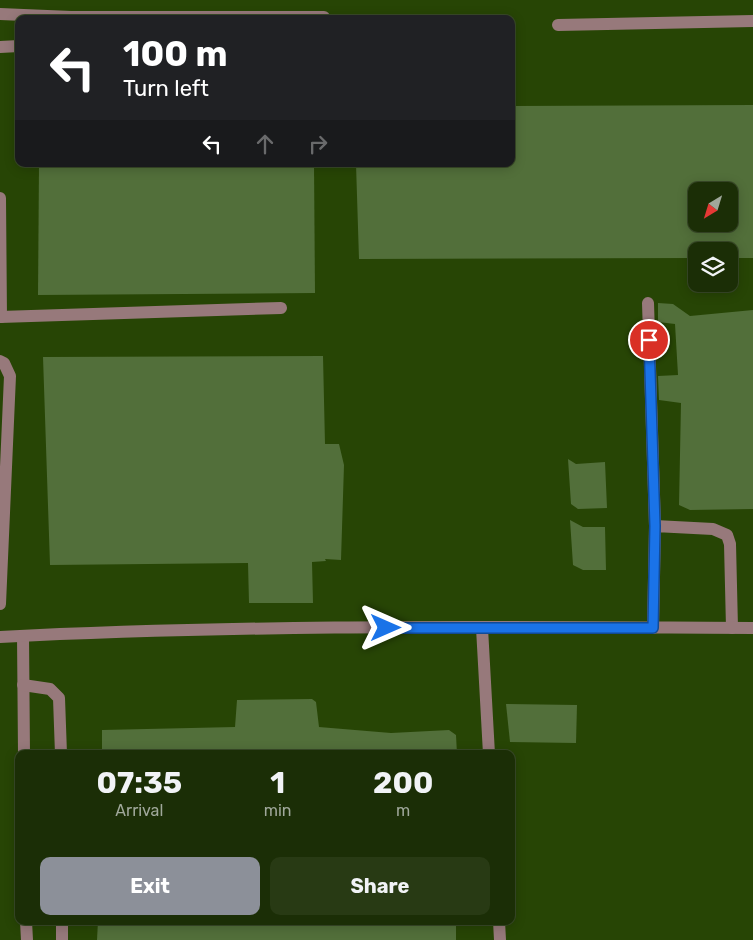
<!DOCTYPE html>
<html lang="en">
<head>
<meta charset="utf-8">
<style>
	body { margin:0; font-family:Rubik,sans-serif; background:#283a14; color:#f1f3f6; height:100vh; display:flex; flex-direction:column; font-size:19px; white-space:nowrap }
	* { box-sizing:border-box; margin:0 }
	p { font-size:16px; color:#a0a89b }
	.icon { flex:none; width:28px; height:28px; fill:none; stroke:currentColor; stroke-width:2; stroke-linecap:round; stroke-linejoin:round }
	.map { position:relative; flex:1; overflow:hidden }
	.sheet { position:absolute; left:15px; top:750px; width:500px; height:175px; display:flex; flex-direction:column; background:#1b2e06; border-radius:10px; box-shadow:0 2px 12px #0003,0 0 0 1px #394a28 }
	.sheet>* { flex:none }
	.guide { position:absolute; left:15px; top:15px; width:500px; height:152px; border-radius:10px; box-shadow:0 2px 12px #0003,0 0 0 1px #394a28; background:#202124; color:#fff; overflow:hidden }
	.needle { width:32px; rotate:218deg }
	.controls { position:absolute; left:688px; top:182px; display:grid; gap:10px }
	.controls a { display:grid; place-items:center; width:50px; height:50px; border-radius:10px; background:#1b2e06; box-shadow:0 2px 12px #0003,0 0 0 1px #394a28; font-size:25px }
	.pin { position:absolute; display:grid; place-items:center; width:42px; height:42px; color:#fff; margin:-21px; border:2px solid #fff; border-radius:50%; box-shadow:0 1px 5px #0007 }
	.me { position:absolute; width:55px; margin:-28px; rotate:90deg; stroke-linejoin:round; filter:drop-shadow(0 0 4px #0008) }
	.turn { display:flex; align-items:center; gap:18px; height:105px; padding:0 25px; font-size:22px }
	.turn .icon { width:65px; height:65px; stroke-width:2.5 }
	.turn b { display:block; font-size:35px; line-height:42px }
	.lanes { display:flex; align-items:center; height:48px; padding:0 25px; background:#0003; justify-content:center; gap:25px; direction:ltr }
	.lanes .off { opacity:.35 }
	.eta { display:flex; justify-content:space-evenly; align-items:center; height:85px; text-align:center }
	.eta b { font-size:30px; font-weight:700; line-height:35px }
	.primary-button { display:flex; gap:10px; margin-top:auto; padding:10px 25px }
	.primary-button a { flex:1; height:58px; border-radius:10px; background:#8c9099; color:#fff; font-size:20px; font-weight:700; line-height:58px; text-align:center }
	.primary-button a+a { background:#283a14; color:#f1f3f6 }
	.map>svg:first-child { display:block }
	.built { fill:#274505; fill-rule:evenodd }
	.building { fill:#526f3a; fill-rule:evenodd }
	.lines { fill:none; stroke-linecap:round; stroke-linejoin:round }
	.minor { stroke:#97797b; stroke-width:12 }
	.route-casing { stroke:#114b97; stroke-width:12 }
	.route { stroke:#1a73e8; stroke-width:9 }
</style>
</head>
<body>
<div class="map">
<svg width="753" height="940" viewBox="0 0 753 940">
	<rect width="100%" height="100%" fill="#243e08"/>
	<path class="built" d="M0,0H753V940H0ZM19,19H511V164H19ZM696,191H729V224H696ZM696,251H729V284H696ZM19,754H511V921H19Z"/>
	<g class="building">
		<path d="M753,105V258H729V251H696V258L359,259L356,164H511V106ZM696,191H729V224H696Z"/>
		<polygon points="39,164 314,164 315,293 38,295"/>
		<polygon points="658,303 673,304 690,316 753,310 753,509 690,510 679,505 681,403 659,400 658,376 678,375 675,324 658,322"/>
		<polygon points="323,356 325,444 339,444 344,465 341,560 325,559 326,561 312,562 313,603 249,603 248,563 50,565 43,357"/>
		<polygon points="568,459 576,464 605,462 607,508 578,509 571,504"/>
		<polygon points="570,520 583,527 605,527 606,570 583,570 573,565"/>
		<polygon points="312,699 316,702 319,727 391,733 449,730 456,735 457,754 102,754 102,730 235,727 237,700"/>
		<polygon points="506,704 577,705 576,743 510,742"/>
		<polygon points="98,921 456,921 456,940 97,940"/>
	</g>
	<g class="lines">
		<g class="minor">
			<polyline points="0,14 71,17 324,17"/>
			<polyline points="558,25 753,21"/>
			<polyline points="0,47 19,46"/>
			<polyline points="0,198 1,317"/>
			<polyline points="648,303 655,526"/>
			<polyline points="0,317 281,308"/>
			<polyline points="0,361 4,363 10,376 0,604"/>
			<polyline points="482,628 489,754"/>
			<polyline points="653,628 655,526 713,529 727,535 730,544 732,628"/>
			<polyline points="23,636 24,754"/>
			<path d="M0,637C251,624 502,627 753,628"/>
			<polyline points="23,685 50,689 59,698 61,754"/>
			<polyline points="26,921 27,940"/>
			<polyline points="62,921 62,940"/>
			<polyline points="499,921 500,940"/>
		</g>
	</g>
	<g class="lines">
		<defs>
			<polyline id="route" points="386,628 653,628 655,526 649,340"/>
		</defs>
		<use href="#route" class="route-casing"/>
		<use href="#route" class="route"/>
	</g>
</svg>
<div class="controls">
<a><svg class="needle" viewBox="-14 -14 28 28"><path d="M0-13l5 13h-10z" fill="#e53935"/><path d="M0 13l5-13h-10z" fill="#a0a89b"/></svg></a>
<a><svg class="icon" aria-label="layers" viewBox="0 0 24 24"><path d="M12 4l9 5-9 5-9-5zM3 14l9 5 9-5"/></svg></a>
</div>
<div class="pin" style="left:649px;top:340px;background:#d93025"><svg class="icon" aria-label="arrive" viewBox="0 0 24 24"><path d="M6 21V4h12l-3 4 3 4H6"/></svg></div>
<svg class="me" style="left:386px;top:628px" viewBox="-20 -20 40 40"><path d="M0-17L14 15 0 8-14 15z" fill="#1a73e8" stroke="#fff" stroke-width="4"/></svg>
<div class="guide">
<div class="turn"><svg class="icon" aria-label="left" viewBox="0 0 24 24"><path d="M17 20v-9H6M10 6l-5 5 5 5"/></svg><div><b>100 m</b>Turn left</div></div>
<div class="lanes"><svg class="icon" aria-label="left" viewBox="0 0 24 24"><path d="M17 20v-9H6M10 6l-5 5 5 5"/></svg><svg class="icon off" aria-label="ahead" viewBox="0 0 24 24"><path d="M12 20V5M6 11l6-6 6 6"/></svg><svg class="icon off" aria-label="right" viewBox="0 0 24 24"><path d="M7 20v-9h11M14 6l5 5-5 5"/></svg></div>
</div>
<section class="sheet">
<div class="eta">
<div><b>07:35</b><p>Arrival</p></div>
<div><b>1</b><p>min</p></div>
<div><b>200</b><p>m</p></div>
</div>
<div class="primary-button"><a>Exit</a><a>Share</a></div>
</section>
</div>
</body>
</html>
